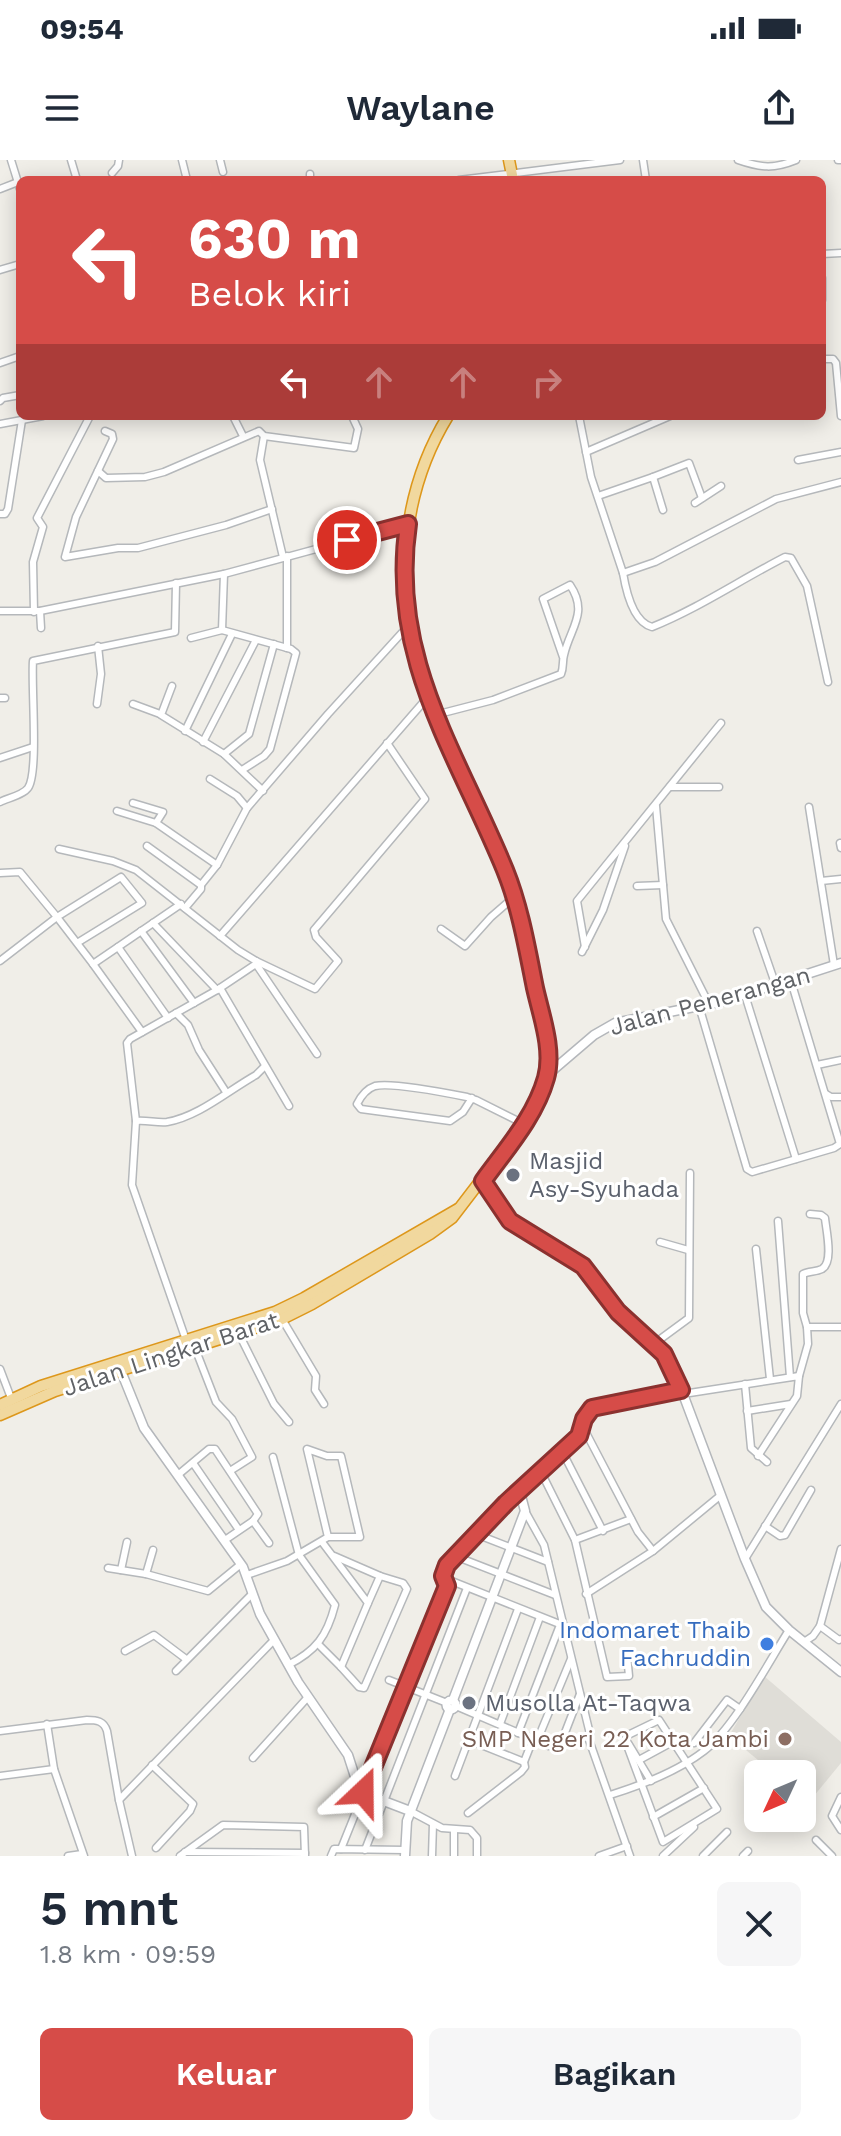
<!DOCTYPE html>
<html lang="id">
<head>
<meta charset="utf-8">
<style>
	body { margin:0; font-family:"Work Sans",sans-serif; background:#f6f6f7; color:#1f2937; height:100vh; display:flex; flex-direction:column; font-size:30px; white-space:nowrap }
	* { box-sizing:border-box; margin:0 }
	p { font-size:26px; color:#747a83 }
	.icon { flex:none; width:44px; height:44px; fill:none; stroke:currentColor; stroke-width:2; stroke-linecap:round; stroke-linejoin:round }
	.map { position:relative; height:1696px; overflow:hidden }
	.drawer { display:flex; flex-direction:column; background:#fff; flex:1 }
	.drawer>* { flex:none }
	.banner { position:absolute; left:16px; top:16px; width:810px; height:244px; border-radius:12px; box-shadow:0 4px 20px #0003; background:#d64c48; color:#fff; overflow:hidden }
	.needle { width:52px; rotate:226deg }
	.tools { position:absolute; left:744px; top:1600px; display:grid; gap:16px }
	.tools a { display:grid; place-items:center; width:72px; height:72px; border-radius:12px; background:#fff; box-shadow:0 4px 20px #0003; font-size:40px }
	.pin { position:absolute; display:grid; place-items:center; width:68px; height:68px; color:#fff; margin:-34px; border:4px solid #fff; border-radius:50%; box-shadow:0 2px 8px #0007 }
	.me { position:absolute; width:88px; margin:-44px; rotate:23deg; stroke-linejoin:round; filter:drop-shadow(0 0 6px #0008) }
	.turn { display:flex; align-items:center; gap:28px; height:168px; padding:0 40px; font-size:36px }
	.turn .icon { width:104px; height:104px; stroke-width:2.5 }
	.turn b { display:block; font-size:56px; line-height:68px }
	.lanes { display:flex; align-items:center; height:76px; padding:0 40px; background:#0003; justify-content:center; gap:40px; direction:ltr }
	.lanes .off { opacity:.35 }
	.round { display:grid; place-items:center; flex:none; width:84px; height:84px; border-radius:12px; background:#f6f6f7 }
	.head { display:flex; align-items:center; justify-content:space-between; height:136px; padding:0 40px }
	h1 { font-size:48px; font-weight:600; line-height:60px }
	.primary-button { display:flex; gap:16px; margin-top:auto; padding:16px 40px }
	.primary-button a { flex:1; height:92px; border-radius:12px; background:#d64c48; color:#fff; font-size:32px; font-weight:600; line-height:92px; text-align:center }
	.primary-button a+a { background:#f6f6f7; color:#1f2937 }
	.status { display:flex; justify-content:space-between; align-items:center; height:56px; padding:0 40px; background:#fff; direction:ltr }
	.status svg { height:22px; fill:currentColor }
	header { display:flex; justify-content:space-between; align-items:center; height:104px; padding:0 40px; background:#fff; font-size:36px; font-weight:600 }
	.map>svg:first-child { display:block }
	.education { fill:#dfddd7 }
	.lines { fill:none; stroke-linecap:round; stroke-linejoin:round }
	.street-casing { stroke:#b5b8bb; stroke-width:9 }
	.secondary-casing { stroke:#b4b7bb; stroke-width:11 }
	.highway-casing { stroke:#dd971b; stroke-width:13 }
	.street { stroke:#fff; stroke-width:6 }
	.secondary { stroke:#fff; stroke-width:8 }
	.highway { stroke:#f1d89e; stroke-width:10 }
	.route-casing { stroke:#8b312f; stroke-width:20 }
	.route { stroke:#d64c48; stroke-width:14 }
	.worship-dot { fill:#6b7280; stroke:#fff; stroke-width:3 }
	.shop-dot { fill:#3f7fe0; stroke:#fff; stroke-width:3 }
	.education-dot { fill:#8d6e63; stroke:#fff; stroke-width:3 }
	.labels { text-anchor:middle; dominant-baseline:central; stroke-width:6; stroke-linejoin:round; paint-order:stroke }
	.street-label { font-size:24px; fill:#606367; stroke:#fff }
	.worship-label { font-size:24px; fill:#5b616d; stroke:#fff; text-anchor:start }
	.shop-label { font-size:24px; fill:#366cbe; stroke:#fff; text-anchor:end }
	.education-label { font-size:24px; fill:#785e54; stroke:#fff; text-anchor:end }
</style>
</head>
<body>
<div class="status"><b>09:54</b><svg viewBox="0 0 49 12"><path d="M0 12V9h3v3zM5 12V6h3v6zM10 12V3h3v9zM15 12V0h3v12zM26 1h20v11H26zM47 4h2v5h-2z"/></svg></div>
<header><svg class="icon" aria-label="menu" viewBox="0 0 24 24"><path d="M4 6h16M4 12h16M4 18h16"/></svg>Waylane<svg class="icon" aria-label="share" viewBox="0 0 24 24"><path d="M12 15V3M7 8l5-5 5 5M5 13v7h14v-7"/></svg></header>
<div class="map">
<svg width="841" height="1696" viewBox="0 0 841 1696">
	<rect width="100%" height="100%" fill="#f0eee8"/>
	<polygon class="education" points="764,1516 841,1582 841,1603 809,1642 802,1636 802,1614 775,1614 729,1576"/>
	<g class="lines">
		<defs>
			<g id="street">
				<polyline points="11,0 20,29"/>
				<polyline points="71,0 77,20"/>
				<polyline points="182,0 187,20"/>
				<polyline points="220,0 223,12"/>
				<polyline points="643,0 646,20"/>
				<path d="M738,0C761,8 774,9 796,0"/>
				<polyline points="838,0 841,0"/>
				<polyline points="112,13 118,6 119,0"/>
				<polyline points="310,20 310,14"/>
				<polyline points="459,20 620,0"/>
				<polyline points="0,29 18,22"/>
				<polyline points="822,94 841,93"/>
				<polyline points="0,110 20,104"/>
				<polyline points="822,118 822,140"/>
				<polyline points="822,199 833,199 836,203 841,256"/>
				<polyline points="0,203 20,196"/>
				<polyline points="0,241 3,238 20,235"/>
				<polyline points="233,256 243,276"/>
				<polyline points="579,256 591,317 623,413 655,402 776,339 841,322"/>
				<polyline points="0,264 43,256"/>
				<polyline points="105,271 112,274 113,279 76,357 65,397 118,388 138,388 226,365 272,349"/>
				<polyline points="264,276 260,300 283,397"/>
				<polyline points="586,292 670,256"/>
				<polyline points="798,300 841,292"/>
				<polyline points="98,311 106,318 145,317 164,312 259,271 264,276 354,288 358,269 352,256"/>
				<polyline points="653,317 689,303 702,338"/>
				<polyline points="598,336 653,317 663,350"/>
				<polyline points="695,343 721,326"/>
				<polyline points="0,354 5,354 8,349 22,260"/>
				<polyline points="287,396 287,488"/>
				<path d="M623,413C626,431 633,462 652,467C699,448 740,420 785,397L791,398L807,426L828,522"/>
				<polyline points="0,451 40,451 224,414 408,364"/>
				<polyline points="40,451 41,468"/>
				<polyline points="34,452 33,402 43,367 37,358 90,256"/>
				<polyline points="222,470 291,489 296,493 270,589 264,596 242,610"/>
				<polyline points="191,478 222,470 224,414"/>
				<polyline points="172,526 161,555 224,594 263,631"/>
				<polyline points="0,538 5,538"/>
				<polyline points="97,544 101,514 98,486"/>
				<polyline points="133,544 160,554"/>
				<path d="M435,555L493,540L561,514C564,507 562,502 564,495C570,468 589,453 570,425L543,439L563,497"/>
				<polyline points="185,571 232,474"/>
				<polyline points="203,582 256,480"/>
				<polyline points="224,594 249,574 274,484"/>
				<polyline points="0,598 33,587"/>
				<polyline points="210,619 237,636 247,648"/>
				<polyline points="670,627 719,627"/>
				<path d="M0,642C8,638 23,635 28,628C39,613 31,525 33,501L175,472L176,423"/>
				<polyline points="133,643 163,652 156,663"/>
				<polyline points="656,646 666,759 709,844"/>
				<polyline points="809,647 834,805"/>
				<polyline points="117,651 156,663 217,705"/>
				<polyline points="840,683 841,688"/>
				<polyline points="147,686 201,725 201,729 185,748"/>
				<polyline points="59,689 113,701 136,710 238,790 256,801 315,829 338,801 316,777 314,770 425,639 387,583"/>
				<polyline points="0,713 20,712 57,757 0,801"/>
				<polyline points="821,721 841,719"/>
				<polyline points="201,725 217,705 247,648 328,554 409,465"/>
				<polyline points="637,726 663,725"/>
				<polyline points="153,763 217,830"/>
				<polyline points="441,769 465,786 491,757 514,737"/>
				<polyline points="141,771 194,843"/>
				<polyline points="757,771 776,826"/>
				<polyline points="220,776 427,538"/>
				<polyline points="77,783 142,743 121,717 57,757 93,804 181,744"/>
				<polyline points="118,787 168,858"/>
				<polyline points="585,787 577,741 721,563"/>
				<polyline points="582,792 603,750 625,686"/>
				<polyline points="93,804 142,872"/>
				<polyline points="256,804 317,894"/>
				<polyline points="220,828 289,946"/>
				<polyline points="745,835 796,999"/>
				<polyline points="699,846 747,1009 752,1012 834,988 840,984 791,821"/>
				<polyline points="176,853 188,865 199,890 226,932"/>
				<polyline points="817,905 841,900"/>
				<polyline points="826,934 831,937 841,937"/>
				<path d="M472,938L463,952L450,961L361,949L357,944C361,936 366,929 375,926C392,922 447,933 467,937L476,940L524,964"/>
				<path d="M136,961C147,960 157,963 167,962C198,957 229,930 256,915L265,906"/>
				<polyline points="778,1061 790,1217"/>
				<polyline points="660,1082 688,1090"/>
				<polyline points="756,1089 770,1219"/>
				<polyline points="282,1159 316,1216 315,1230 324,1244"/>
				<polyline points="807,1167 841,1167"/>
				<polyline points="239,1174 274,1244 289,1262"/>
				<polyline points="186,1180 132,1025 136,961 127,883 130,879 217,830 256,804 256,801"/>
				<polyline points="655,1183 689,1158 690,1013"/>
				<polyline points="195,1188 216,1242 232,1259 252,1297 230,1311"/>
				<polyline points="0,1209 11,1238"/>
				<path d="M799,1216L808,1184L807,1167L803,1153V1114C809,1111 816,1112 822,1109C834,1102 826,1070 825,1058L821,1055L810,1054"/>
				<polyline points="745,1224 751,1288 767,1302"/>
				<polyline points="683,1234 799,1216 797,1236 758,1296"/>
				<polyline points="747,1251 791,1244"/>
				<polyline points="583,1267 638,1372 653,1391"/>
				<polyline points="562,1291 603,1371"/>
				<path d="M273,1297L299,1395L335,1445C327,1476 316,1491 288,1505"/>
				<polyline points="193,1303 239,1370"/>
				<polyline points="541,1312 575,1380 607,1517 629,1516 627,1495"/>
				<polyline points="179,1314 209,1289 215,1289 258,1354 253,1361 225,1380"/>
				<polyline points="253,1361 269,1383"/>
				<polyline points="765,1366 780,1376 785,1375 811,1330"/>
				<polyline points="476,1374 548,1402"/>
				<polyline points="575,1380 631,1359"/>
				<polyline points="334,1396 380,1416 368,1443"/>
				<polyline points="455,1396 555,1435"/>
				<polyline points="745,1399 841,1244"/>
				<polyline points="108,1408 146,1414 208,1431 241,1404"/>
				<polyline points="121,1410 127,1382"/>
				<polyline points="146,1414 153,1390"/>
				<polyline points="247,1415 287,1401 328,1377 360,1377 341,1296 327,1296 307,1289 328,1377"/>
				<polyline points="444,1418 562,1465"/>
				<polyline points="586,1434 653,1391 721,1335"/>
				<polyline points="820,1466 839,1480 841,1479"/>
				<polyline points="804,1482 813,1476 820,1466 841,1389"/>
				<polyline points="318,1484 341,1507 368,1443 322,1382"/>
				<polyline points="125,1491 154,1475 186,1499"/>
				<polyline points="341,1507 359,1527 364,1528 407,1429 403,1423 380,1416"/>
				<polyline points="176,1511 252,1434"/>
				<polyline points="389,1520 447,1543"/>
				<polyline points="456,1546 549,1586 588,1577 590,1574 544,1385 525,1351"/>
				<polygon points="659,1560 717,1649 663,1682 625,1580 628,1575"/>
				<polyline points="47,1564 54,1609 84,1696"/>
				<polyline points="500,1564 540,1457"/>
				<path d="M0,1571L87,1560C97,1560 104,1561 107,1571L119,1640L132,1696"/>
				<polyline points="518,1573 560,1465"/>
				<polyline points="588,1577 630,1696"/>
				<polyline points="469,1580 524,1602 533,1579"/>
				<polyline points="537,1581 571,1499"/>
				<polyline points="561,1583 580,1534"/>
				<polyline points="628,1583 651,1621"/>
				<polyline points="694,1583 727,1540 740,1549"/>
				<polyline points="253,1598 308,1537"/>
				<polyline points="639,1600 674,1581"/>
				<polyline points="152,1605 193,1644 190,1651 156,1688"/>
				<polyline points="0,1616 54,1609"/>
				<polyline points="455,1616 518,1449"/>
				<path d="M610,1635C642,1625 677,1612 704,1591C734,1568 768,1503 789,1470"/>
				<polyline points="841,1637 832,1656 841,1670"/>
				<polyline points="119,1640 274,1480"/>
				<polyline points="410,1651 442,1668 470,1670 477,1678 477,1696"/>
				<polyline points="468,1653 521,1612 525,1607 524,1602"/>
				<polyline points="653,1657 704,1628"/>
				<polyline points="454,1670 454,1696"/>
				<polyline points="816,1680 832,1696"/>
				<polyline points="341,1689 447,1426 443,1416 447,1405 506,1343 520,1332"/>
				<polyline points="365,1690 467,1428"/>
				<polyline points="185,1692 305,1693"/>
				<polyline points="68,1696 82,1694"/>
				<polyline points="180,1696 223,1665 304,1667 305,1696"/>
				<polyline points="331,1696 334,1689 405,1690"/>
				<polyline points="432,1696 433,1664"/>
				<polyline points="599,1696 627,1686"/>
				<polyline points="663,1696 694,1667"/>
				<polyline points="703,1696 727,1672"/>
				<polyline points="743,1696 748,1691"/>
			</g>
			<g id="secondary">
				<polyline points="546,916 594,875 615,863 724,841 841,803"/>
				<polyline points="483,1021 507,1059 583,1106 613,1147 664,1194 683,1234 745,1399 766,1447 789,1470 841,1512"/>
				<polyline points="121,1211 144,1268 243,1407 260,1454 298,1522 348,1595 358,1626 368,1635 410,1651"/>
				<polyline points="453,1540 525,1351 520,1332 579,1276 584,1259 592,1248 681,1230"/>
				<circle cx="451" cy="1545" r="4.5"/>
				<polyline points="405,1696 407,1661 450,1549"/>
			</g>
			<g id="highway">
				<polyline points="509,0 513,20"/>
				<polyline points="0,1245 41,1226 275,1152 304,1138 458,1049"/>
				<path d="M0,1255L55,1231L280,1160L312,1144L430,1074L452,1058L524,964L543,925L548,900C545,871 539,844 533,816C525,780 519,744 505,710C479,646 443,586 421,521C393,434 400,334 448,256"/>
			</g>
		</defs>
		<use href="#street" class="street-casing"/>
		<use href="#secondary" class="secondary-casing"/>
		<use href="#highway" class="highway-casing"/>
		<use href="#street" class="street"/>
		<use href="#secondary" class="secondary"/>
		<use href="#highway" class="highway"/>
	</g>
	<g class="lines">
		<defs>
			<path id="route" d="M347,380L408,364C388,497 457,593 505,710C520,747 527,788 535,828C541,855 554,890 546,918C535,957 506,989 483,1021L510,1061L583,1106L618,1152L664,1194L681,1230L592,1248L584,1259L579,1276L506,1343L447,1405L443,1416L447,1426L363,1632"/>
		</defs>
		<use href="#route" class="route-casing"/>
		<use href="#route" class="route"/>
	</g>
	<g class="worship-dot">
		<circle cx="513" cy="1015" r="8"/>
		<circle cx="469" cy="1543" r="8"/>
	</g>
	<circle class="shop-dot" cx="767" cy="1484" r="8"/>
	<circle class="education-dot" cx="785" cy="1579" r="8"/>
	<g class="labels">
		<g class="street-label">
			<text transform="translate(710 841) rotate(-15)">Jalan Penerangan</text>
			<text transform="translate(171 1194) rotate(-18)">Jalan Lingkar Barat</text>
		</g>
		<g class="worship-label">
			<text x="529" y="1001">Masjid<tspan x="529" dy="28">Asy-Syuhada</tspan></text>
			<text x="485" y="1543">Musolla At-Taqwa</text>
		</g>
		<g class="shop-label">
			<text x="751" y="1470">Indomaret Thaib<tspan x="751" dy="28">Fachruddin</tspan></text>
		</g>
		<g class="education-label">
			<text x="769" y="1579">SMP Negeri 22 Kota Jambi</text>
		</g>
	</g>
</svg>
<div class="tools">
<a><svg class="needle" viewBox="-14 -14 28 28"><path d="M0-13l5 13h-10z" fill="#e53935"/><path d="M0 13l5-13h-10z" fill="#747a83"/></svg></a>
</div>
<div class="pin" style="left:347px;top:380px;background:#d93025"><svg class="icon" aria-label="arrive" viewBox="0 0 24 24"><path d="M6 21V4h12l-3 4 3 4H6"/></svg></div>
<svg class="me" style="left:363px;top:1632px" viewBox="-20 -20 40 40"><path d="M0-17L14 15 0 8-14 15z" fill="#d64c48" stroke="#fff" stroke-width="4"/></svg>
<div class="banner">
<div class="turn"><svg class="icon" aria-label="left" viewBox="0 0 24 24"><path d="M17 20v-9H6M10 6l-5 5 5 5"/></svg><div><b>630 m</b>Belok kiri</div></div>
<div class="lanes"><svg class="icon" aria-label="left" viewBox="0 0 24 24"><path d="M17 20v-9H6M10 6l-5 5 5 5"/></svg><svg class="icon off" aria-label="ahead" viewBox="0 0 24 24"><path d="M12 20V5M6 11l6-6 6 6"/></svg><svg class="icon off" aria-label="ahead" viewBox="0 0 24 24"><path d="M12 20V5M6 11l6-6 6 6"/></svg><svg class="icon off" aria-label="right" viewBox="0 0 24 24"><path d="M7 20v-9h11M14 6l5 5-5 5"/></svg></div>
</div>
</div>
<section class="drawer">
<div class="head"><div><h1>5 mnt</h1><p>1.8 km · 09:59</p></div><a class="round"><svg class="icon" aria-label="close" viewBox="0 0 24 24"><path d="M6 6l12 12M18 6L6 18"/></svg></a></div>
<div class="primary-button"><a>Keluar</a><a>Bagikan</a></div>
</section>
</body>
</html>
